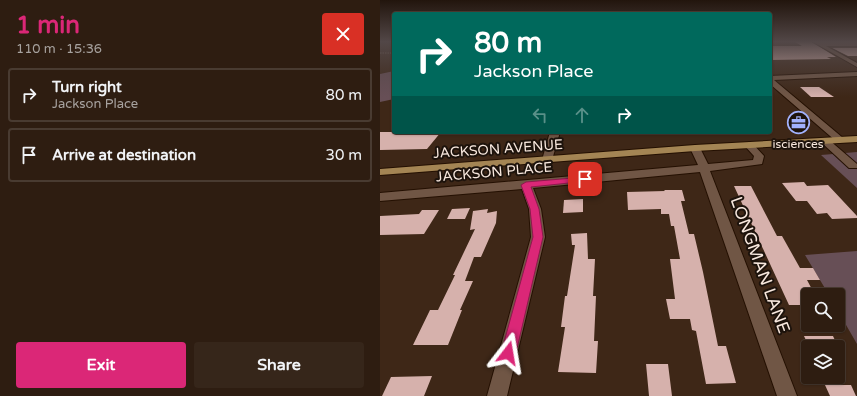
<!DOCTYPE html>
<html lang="en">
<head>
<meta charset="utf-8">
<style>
	body { margin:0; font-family:"Varela Round",sans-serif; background:#36261a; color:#f1f3f6; height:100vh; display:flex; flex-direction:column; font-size:15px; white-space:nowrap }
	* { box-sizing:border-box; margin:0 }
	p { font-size:13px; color:#a7a29f }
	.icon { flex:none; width:22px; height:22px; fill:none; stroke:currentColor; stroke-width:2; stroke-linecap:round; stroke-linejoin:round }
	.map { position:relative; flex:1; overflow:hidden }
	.drawer { display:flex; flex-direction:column; background:#2e1d11; width:380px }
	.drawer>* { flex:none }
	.guide { position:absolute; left:12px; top:12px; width:380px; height:122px; border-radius:4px; box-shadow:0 1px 3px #0004,0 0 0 1px #493b31; background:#00695c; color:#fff; overflow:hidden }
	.tools { position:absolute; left:421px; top:288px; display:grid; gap:8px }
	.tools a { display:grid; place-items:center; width:44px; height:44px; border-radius:4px; background:#2e1d11; box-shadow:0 1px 3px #0004,0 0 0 1px #493b31; font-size:20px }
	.pin { position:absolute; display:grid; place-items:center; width:34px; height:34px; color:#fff; margin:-17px; border-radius:8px; box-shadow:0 2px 6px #0006 }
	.me { position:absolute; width:44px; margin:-22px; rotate:14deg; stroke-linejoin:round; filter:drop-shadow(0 0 3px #0008) }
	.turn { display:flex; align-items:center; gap:14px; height:84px; padding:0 16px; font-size:18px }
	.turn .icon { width:52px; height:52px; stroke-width:2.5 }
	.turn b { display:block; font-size:28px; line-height:34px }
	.lanes { display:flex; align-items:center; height:38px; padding:0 16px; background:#0003; justify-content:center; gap:20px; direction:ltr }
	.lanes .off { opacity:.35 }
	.round { display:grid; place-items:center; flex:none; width:42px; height:42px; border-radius:4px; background:#36261a }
	.head { display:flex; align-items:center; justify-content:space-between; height:68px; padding:0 16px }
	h1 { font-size:24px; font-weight:700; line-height:30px; color:#db2777 }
	.primary-button { display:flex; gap:8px; margin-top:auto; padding:8px 16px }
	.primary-button a { flex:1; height:46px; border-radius:4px; background:#db2777; color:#fff; font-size:16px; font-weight:700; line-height:46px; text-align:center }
	.primary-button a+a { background:#36261a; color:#f1f3f6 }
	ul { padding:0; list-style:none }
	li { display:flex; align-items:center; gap:12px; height:54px; margin:0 8px 6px; padding:0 8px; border:2px solid #493b31; border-radius:4px }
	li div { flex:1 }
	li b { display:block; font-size:15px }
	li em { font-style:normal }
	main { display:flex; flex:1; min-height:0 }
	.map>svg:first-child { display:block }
	.green { fill:#674f56 }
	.building { fill:#d6b1ac }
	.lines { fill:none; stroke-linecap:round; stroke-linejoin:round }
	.minor-casing { stroke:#241002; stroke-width:2 }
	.major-casing { stroke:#241002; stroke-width:2 }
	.path { stroke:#836e61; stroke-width:1; stroke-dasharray:1.5 1; stroke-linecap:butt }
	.minor { fill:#705645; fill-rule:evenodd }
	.major { fill:#a48554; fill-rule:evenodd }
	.route { fill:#db2777; stroke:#8e194d }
	.labels { text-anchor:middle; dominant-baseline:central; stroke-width:4; stroke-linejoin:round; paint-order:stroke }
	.far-poi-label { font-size:12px; fill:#f8e8de; stroke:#1d130c }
	.street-label { font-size:14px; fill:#f8e8de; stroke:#1d130c }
	.near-street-label { font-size:17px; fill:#f8e8de; stroke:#1d130c }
</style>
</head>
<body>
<main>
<section class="drawer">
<div class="head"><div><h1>1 min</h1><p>110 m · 15:36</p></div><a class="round" style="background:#d93025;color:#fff"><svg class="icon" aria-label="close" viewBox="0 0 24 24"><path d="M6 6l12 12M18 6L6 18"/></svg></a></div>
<ul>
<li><svg class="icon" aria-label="right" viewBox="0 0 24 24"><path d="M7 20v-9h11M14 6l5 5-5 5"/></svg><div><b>Turn right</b><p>Jackson Place</p></div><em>80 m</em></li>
<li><svg class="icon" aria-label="arrive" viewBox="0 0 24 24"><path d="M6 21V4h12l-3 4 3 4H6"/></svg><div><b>Arrive at destination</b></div><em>30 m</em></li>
</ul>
<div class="primary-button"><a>Exit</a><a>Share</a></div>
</section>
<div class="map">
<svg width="477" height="396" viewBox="0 0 477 396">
	<rect width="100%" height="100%" fill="#3e2717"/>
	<g class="green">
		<polygon points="14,71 14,99 0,102 0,74"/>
		<polygon points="477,152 477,188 441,155"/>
		<polygon points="477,251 477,344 458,311 458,295 449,295 425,255"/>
	</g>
	<g class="building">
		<polygon points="415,42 432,42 456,57 447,57 451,59 390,60 390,46 422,46"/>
		<polygon points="452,48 477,48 477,56 468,56"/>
		<polygon points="420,87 439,87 454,97 431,97"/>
		<polygon points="0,132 61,132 47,149 0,150"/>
		<polygon points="424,182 427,186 448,185 477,216 477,218 452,219 447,213 437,214 427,201 416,201 402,183"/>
		<polygon points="354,186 371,186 397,236 402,236 420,268 433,268 440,280 427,280 435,295 428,295 428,305 409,305"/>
		<polygon points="284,190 302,190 305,201 301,201 309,234 314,234 323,272 338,346 346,346 356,383 326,384 316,331 312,330 310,319 290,319 286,299 295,299 290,259 300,259 294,226 291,226 289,214 281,214 281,209 248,210 247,192 285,191"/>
		<polygon points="203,199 203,212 183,213 184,200"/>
		<polygon points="90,208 85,219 67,219 72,209"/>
		<polygon points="108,209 107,213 117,211 116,223 101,257 94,257 85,281 93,281 80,310 82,310 68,345 33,345 50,310 58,310 75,275 73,275 95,229 90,230 93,211"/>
		<polygon points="42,210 59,210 44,234 0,235 0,216 39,214"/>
		<polygon points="207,233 208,259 215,259 213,296 216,296 214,341 218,341 216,373 178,372 185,327 181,327 185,296 187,296 195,245 192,245 191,234"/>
		<polygon points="424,336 453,336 458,347 429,347"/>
		<polygon points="266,364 288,364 292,396 269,396"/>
		<polygon points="52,376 44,396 2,396 11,377"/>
		<polygon points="445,385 471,385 476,396 450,396"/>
	</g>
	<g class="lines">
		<defs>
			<g id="minor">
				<polygon points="433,42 477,42 477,46 446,46 477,63 477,67"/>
				<polygon points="477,72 477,76 394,80 463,138 465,140 460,143 457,142 390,84 390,76"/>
				<polygon points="170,132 180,132 172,160 167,163 162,160"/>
				<polygon points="445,138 448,139 477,164 477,168 469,168 442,143 440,141 442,139"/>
				<polygon points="369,142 372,143 384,156 382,164 330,171 417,396 397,396 320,172 153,188 161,209 165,237 127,396 107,396 151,237 149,209 142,189 0,201 0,193 318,165 310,148 315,145 320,148 328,164 373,160 374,156 364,145"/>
			</g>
			<polygon id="major" points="477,136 477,142 315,151 0,175 0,169 315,145"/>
		</defs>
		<use href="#minor" class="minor-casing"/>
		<use href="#major" class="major-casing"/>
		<polyline class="path" points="0,53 14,53"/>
		<use href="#minor" class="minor"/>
		<use href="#major" class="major"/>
	</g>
	<linearGradient id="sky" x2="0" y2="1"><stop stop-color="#22150d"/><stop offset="0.43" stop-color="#524747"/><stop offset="1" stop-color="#524747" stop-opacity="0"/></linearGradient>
	<rect width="477" height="97" fill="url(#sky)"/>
	<polygon class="route" points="205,177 209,179 208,181 151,187 159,209 163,237 136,353 134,358 128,360 123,358 121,353 153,237 150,209 141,185 146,182"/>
	<defs>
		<symbol id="office-ring" viewBox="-11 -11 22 22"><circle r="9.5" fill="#1d130c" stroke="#a2b2fd" stroke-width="1.5"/><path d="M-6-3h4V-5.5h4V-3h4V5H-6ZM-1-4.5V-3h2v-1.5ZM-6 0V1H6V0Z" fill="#a2b2fd"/></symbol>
	</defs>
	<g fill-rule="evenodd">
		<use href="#office-ring" x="406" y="110" width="25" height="25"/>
	</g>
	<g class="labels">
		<g class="far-poi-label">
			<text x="418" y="144">isciences</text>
		</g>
		<g class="street-label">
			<text transform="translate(118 149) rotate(-4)">JACKSON AVENUE</text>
			<text transform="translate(114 172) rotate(-5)">JACKSON PLACE</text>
		</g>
		<g class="near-street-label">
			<text transform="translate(380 265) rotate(70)">LONGMAN LANE</text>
		</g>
	</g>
</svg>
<div class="tools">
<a><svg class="icon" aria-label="search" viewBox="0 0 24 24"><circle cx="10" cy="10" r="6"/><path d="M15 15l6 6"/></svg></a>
<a><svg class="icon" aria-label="layers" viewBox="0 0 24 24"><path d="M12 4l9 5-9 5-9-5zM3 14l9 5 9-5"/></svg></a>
</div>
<div class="pin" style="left:205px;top:179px;background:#d93025"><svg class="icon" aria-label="arrive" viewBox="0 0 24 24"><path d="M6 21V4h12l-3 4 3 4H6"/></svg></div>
<svg class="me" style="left:128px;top:353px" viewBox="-20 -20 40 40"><path d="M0-17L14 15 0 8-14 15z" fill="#db2777" stroke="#fff" stroke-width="4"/></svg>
<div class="guide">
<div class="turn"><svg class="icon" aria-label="right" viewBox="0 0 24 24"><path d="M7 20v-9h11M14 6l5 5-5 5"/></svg><div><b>80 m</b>Jackson Place</div></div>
<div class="lanes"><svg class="icon off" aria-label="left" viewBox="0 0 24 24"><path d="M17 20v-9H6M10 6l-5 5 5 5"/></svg><svg class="icon off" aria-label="ahead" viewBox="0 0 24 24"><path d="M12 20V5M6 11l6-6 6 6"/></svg><svg class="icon" aria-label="right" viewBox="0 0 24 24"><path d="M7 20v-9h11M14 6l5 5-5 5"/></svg></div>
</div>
</div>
</main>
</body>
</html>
